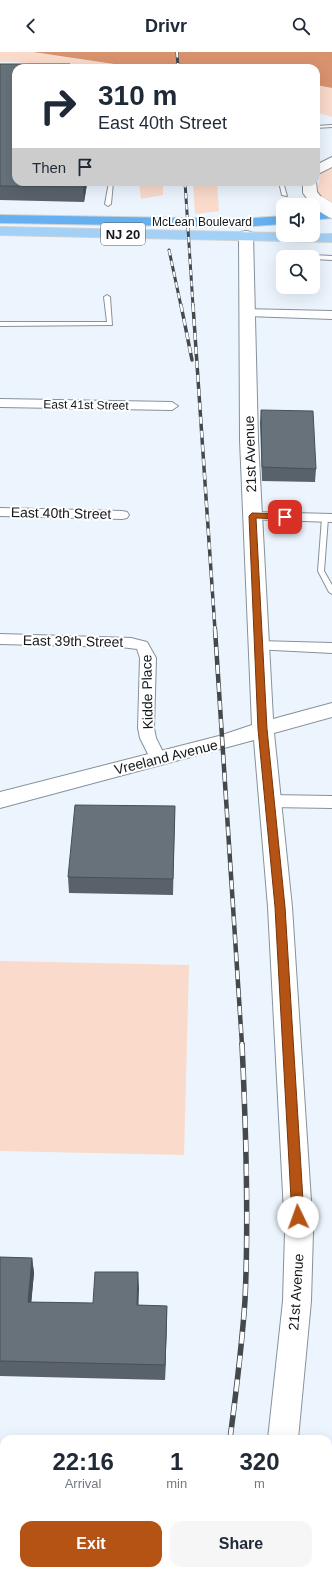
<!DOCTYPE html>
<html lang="en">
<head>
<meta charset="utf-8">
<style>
	body { margin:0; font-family:Arial,sans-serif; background:#f6f6f7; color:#1f2937; height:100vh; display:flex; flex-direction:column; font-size:15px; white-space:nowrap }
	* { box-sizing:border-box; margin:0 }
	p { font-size:13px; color:#747a83 }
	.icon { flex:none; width:22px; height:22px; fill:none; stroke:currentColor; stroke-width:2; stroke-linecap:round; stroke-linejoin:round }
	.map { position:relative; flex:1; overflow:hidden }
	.panel { position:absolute; left:0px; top:1383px; width:332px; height:140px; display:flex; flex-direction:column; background:#fff; border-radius:12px 12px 0 0; box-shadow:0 4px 16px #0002 }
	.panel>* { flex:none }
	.hud { position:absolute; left:12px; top:12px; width:308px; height:122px; border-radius:12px; box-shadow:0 4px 16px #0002; background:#fff; color:#1f2937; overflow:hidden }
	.tools { position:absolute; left:276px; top:146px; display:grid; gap:8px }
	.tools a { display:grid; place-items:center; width:44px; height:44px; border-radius:8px; background:#fff; box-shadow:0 4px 16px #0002; font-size:20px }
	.pin { position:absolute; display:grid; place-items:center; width:34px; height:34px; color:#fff; margin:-17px; border-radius:8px; box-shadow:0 2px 6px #0006 }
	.me { position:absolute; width:44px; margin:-22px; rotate:357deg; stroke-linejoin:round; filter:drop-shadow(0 0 3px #0008) }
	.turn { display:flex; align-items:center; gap:14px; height:84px; padding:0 20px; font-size:18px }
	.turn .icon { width:52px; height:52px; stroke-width:2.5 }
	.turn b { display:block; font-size:28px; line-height:34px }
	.then { display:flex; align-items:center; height:38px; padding:0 20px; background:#0003; gap:8px; font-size:15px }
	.eta { display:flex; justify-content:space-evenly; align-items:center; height:68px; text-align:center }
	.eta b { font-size:24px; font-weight:700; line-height:28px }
	.primary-button { display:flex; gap:8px; margin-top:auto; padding:8px 20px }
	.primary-button a { flex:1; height:46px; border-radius:12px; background:#b45313; color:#fff; font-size:16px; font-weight:700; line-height:46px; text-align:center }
	.primary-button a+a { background:#f6f6f7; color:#1f2937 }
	header { display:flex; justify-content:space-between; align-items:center; height:52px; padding:0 20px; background:#fff; font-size:18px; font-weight:700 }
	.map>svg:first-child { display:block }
	.green { fill:#f9dacb }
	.water { fill:#d9926e }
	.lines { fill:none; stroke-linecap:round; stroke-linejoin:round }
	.lane-casing { stroke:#86919b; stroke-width:2 }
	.street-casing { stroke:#86919b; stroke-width:2 }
	.secondary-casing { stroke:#86919b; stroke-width:2 }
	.primary-casing { stroke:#d0d1d1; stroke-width:2 }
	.highway-casing { stroke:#d0d1d1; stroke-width:2 }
	.lane { fill:#fff; fill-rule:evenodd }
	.street { fill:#fff; fill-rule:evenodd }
	.secondary { fill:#fff; fill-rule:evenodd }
	.primary { fill:#a3d0f6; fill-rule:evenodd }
	.highway { fill:#65b0f0; fill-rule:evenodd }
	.rail-far3-casing { stroke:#44494e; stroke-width:3 }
	.rail-far2-casing { stroke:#44494e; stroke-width:3.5 }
	.rail-far1-casing { stroke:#44494e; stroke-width:4.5 }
	.rail-casing { stroke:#44494e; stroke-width:5.5 }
	.rail-far3 { stroke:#fff; stroke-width:2; stroke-dasharray:5.5; stroke-linecap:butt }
	.rail-far2 { stroke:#fff; stroke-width:2.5; stroke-dasharray:7; stroke-linecap:butt }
	.rail-far1 { stroke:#fff; stroke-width:3; stroke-dasharray:9; stroke-linecap:butt }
	.rail { stroke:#fff; stroke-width:4; stroke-dasharray:12; stroke-linecap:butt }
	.secondary-bridge-casing { stroke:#86919b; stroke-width:14; stroke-linecap:butt }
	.secondary-bridge { stroke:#fff; stroke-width:14 }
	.wall { fill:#59626a }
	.shaded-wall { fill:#485056 }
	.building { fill:#67727b; stroke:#485056 }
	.route { fill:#b45313; stroke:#75360c }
	.labels { text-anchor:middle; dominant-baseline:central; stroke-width:4; stroke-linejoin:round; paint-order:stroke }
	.far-street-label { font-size:12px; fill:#13171b; stroke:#fff }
	.shield { fill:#fff; stroke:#5a5d5f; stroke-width:1 }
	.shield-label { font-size:13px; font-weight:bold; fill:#13171b }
	.street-label { font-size:14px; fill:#13171b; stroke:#fff }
</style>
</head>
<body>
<header><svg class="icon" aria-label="back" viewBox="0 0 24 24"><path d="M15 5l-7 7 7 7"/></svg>Drivr<svg class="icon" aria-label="search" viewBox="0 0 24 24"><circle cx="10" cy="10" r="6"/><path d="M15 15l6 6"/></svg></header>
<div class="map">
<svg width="332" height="1523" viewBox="0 0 332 1523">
	<rect width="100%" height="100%" fill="#ecf5fe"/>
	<g class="green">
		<polygon points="0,0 33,0 134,15 156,16 52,16 17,10 0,10"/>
		<polygon points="316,33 332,36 332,65 316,60"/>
		<polygon points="332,116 332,151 327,152 317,140 321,120"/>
		<polygon points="139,130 163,130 163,143 141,147"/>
		<polygon points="193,130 217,130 219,159 195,162"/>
		<polygon points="0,909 189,913 184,1103 0,1099"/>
	</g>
	<polygon class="water" points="33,0 332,0 332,36 316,33 316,16 156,16 134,15"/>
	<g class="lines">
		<defs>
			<g id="lane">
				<polygon points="332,73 332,75 316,76 316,74"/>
				<polygon points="109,130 113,130 111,152 108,154 105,152"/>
				<polygon points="279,130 283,130 287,144 282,143"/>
				<polygon points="313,203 332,204 332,208 313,207 313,205 310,205"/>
				<polygon points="107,243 110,245 112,273 0,274 0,270 107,270 104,245"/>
				<polygon points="325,464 328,466 324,519 332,533 332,542 329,540 318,519 322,466"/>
			</g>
			<g id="street">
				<polygon points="248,257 332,259 332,267 244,264 242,261"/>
				<polygon points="0,347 172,350 178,354 172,358 0,355"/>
				<polygon points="0,456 122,459 127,460 129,463 127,466 122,467 0,464"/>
				<polygon points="253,460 332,462 332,470 248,467 246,464 248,461"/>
				<polygon points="0,582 131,586 147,590 156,606 154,676 156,686 166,706 164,710 158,712 152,710 140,686 138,676 140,606 137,597 121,595 0,592"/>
				<polygon points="258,589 332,591 332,601 253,597 250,594 253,591"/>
				<polygon points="269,743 332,744 332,756 269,755 263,753 261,749 263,745"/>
			</g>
			<g id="secondary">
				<polygon points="332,105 332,115 316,123 316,113"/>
				<path d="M316,129L317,140L326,151L324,154C314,157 309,149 303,141V130Z"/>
				<polygon points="246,179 251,180 253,183 258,388 273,667 332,651 332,665 274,681 292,855 313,1180 311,1249 298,1387 268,1387 283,1249 285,1180 268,855 254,688 0,756 0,740 219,684 252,673 240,388 239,183 241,180"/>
				<polygon points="255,1519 287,1519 286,1523 254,1523"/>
			</g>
			<polygon id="primary" points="0,175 283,181 283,183 332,182 332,190 0,183"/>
			<g id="highway">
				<polygon points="332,158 332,166 313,168 313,160"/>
				<polygon points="0,163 242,167 283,164 283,172 242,175 0,171"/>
			</g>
		</defs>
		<use href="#lane" class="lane-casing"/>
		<use href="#street" class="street-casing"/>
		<use href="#secondary" class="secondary-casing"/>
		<use href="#primary" class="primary-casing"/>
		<use href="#highway" class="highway-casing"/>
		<use href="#lane" class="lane"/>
		<use href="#street" class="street"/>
		<use href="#secondary" class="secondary"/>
		<use href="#primary" class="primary"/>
		<use href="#highway" class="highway"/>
		<defs>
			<g id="rail-far3">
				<polyline points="177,0 178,16"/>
				<polyline points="185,130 193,254"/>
				<polyline points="169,198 181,254"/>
			</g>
			<g id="rail-far2">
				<polyline points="181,253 192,308"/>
				<polyline points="193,253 215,578"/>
			</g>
			<polyline id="rail-far1" points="215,577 242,993"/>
			<g id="rail">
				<path d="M230,1387C236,1341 242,1294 245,1248C249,1163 246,1077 242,992"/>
				<polyline points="206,1523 207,1519"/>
			</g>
		</defs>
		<use href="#rail-far3" class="rail-far3-casing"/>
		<use href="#rail-far2" class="rail-far2-casing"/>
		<use href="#rail-far1" class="rail-far1-casing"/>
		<use href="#rail" class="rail-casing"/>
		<use href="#rail-far3" class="rail-far3"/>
		<use href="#rail-far2" class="rail-far2"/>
		<use href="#rail-far1" class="rail-far1"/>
		<use href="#rail" class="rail"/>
		<defs>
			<polyline id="secondary-bridge" points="319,151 332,159"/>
		</defs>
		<use href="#secondary-bridge" class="secondary-bridge-casing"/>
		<use href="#secondary-bridge" class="secondary-bridge"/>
	</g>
	<g class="wall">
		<polygon points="0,12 70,12 71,16 16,16 16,130 87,132 84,150 0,148"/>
		<polygon points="261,358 316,417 315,430 262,429 260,371"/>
		<polygon points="175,754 173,843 69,841 68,825"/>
		<polygon points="0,1205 32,1206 34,1221 31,1250 93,1251 138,1220 138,1253 167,1254 165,1328 0,1324"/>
	</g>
	<g class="shaded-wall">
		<polygon points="84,130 87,130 87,132 84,150 83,135"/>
		<polygon points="32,1206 34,1221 30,1265 28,1250"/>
		<polygon points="138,1220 139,1236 138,1268 137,1253"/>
		<polygon points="167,1254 167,1269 165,1328 165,1313"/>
	</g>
	<g class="building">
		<polygon points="0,12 70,12 70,16 16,16 16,130 84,130 83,135 0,134"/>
		<polygon points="261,358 313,359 316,417 262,415"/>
		<polygon points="75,753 175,754 173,827 68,825"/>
		<polygon points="0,1205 32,1206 28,1250 93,1251 95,1220 138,1220 137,1253 167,1254 165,1313 0,1309"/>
	</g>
	<polygon class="route" points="252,461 285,462 289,465 285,467 256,466 267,677 285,855 304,1165 302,1168 298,1170 294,1168 292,1165 275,855 258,677 249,464"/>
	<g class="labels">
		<g class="far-street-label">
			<text x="202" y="170">McLean Boulevard</text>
			<text transform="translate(86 353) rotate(1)">East 41st Street</text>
		</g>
		<rect class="shield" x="101" y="171" width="44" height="22" rx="3"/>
		<g class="shield-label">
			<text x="123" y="182">NJ 20</text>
		</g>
		<g class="street-label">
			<text transform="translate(250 402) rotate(-92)">21st Avenue</text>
			<text transform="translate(61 461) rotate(1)">East 40th Street</text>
			<text transform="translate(73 589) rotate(1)">East 39th Street</text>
			<text transform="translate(147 640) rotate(-91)">Kidde Place</text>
			<text transform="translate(166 705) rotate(-14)">Vreeland Avenue</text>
			<text transform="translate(296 1240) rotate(-86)">21st Avenue</text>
		</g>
	</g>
</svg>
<div class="tools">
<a><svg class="icon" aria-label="sound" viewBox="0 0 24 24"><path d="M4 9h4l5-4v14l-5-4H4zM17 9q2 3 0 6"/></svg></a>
<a><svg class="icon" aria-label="search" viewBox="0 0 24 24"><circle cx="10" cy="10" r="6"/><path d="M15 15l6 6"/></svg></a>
</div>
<div class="pin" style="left:285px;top:465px;background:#d93025"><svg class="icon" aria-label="arrive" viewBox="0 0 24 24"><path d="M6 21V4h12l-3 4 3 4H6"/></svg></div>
<svg class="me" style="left:298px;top:1165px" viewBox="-20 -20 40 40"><circle r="19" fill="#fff"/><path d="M0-13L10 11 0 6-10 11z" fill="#b45313"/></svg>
<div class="hud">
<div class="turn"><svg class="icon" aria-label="right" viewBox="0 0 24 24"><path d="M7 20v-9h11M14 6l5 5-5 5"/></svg><div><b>310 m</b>East 40th Street</div></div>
<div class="then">Then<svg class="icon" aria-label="arrive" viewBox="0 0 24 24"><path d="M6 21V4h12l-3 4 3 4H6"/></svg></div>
</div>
<section class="panel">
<div class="eta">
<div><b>22:16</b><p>Arrival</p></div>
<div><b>1</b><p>min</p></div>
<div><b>320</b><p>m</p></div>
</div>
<div class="primary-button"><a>Exit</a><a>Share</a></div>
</section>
</div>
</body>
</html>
